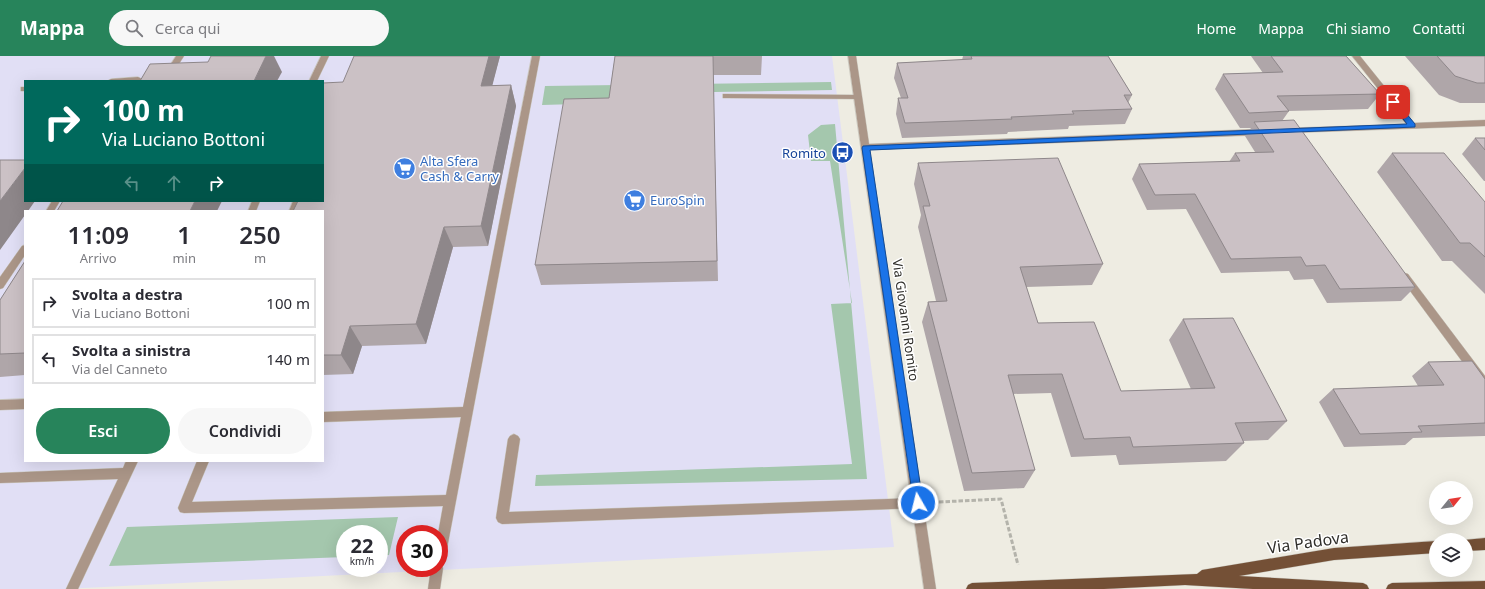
<!DOCTYPE html>
<html lang="it">
<head>
<meta charset="utf-8">
<style>
	body { margin:0; font-family:"Noto Sans",sans-serif; background:#f7f7f7; color:#2b2b33; height:100vh; display:flex; flex-direction:column; font-size:15px; white-space:nowrap }
	* { box-sizing:border-box; margin:0 }
	p { font-size:13px; color:#7c7c81 }
	.icon { flex:none; width:22px; height:22px; fill:none; stroke:currentColor; stroke-width:2; stroke-linecap:round; stroke-linejoin:round }
	.map { position:relative; flex:1; overflow:hidden }
	.sheet { position:absolute; left:24px; top:154px; width:300px; height:252px; display:flex; flex-direction:column; background:#fff; border-radius:0px; box-shadow:0 4px 16px #0002 }
	.sheet>* { flex:none }
	.hud { position:absolute; left:24px; top:24px; width:300px; height:122px; border-radius:0px; box-shadow:0 4px 16px #0002; background:#00695c; color:#fff; overflow:hidden }
	.needle { width:26px; rotate:60deg }
	.fabs { position:absolute; left:1429px; top:425px; display:grid; gap:8px }
	.fabs a { display:grid; place-items:center; width:44px; height:44px; border-radius:50%; background:#fff; box-shadow:0 4px 16px #0002; font-size:20px }
	.speed { position:absolute; left:336px; top:469px; display:flex; gap:8px; font-size:20px; font-weight:700; text-align:center }
	.speed>* { display:grid; place-content:center; width:52px; height:52px; border-radius:50%; background:#fff; box-shadow:0 4px 16px #0002; line-height:1 }
	.speed small { font-size:10px; font-weight:400 }
	.speed .limit { border:6px solid #d22; background:#fff; color:#111 }
	.pin { position:absolute; display:grid; place-items:center; width:34px; height:34px; color:#fff; margin:-17px; border-radius:8px; box-shadow:0 2px 6px #0006 }
	.me { position:absolute; width:44px; margin:-22px; rotate:352deg; stroke-linejoin:round; filter:drop-shadow(0 0 3px #0008) }
	.turn { display:flex; align-items:center; gap:14px; height:84px; padding:0 12px; font-size:18px }
	.turn .icon { width:52px; height:52px; stroke-width:2.5 }
	.turn b { display:block; font-size:28px; line-height:34px }
	.lanes { display:flex; align-items:center; height:38px; padding:0 12px; background:#0003; justify-content:center; gap:20px; direction:ltr }
	.lanes .off { opacity:.35 }
	.eta { display:flex; justify-content:space-evenly; align-items:center; height:68px; text-align:center }
	.eta b { font-size:24px; font-weight:600; line-height:28px }
	.cta { display:flex; gap:8px; margin-top:auto; padding:8px 12px }
	.cta a { flex:1; height:46px; border-radius:24px; background:#27845b; color:#fff; font-size:16px; font-weight:600; line-height:46px; text-align:center }
	.cta a+a { background:#f7f7f7; color:#2b2b33 }
	ul { padding:0; list-style:none }
	li { display:flex; align-items:center; gap:12px; height:50px; margin:0 8px 6px; padding:0 4px; border:2px solid #e1e1e2; border-radius:0px }
	li div { flex:1 }
	li b { display:block; font-size:15px }
	li em { font-style:normal }
	header { display:flex; align-items:center; gap:24px; box-sizing:border-box; height:56px; padding:0 20px; background:#27845b; color:#fff }
	header strong { font-size:19px }
	nav { display:flex; gap:22px; margin-inline-start:auto; font-size:14px }
	.search { width:280px; height:36px; background:#f7f7f7; display:flex; align-items:center; gap:10px; box-sizing:border-box; padding:0 14px; border-radius:22px; color:#7c7c81; font-size:15px }
	.map>svg:first-child { display:block }
	.commercial { fill:#e1dff5; fill-rule:evenodd }
	.green { fill:#a4c7ad }
	.lines { fill:none; stroke-linecap:round; stroke-linejoin:round }
	.service-casing { stroke:#cccac1; stroke-width:1 }
	.minor-casing { stroke:#cccac1; stroke-width:1 }
	.primary-casing { stroke:#cccac1; stroke-width:1 }
	.path { stroke:#b4b3ab; stroke-width:3; stroke-dasharray:4.5 2; stroke-linecap:butt }
	.service { fill:#ab9688; fill-rule:evenodd }
	.minor { fill:#ab9688; fill-rule:evenodd }
	.primary { fill:#745036; fill-rule:evenodd }
	.wall { fill:#afa6a9 }
	.shaded-wall { fill:#8e878a }
	.building { fill:#cbc1c5; stroke:#8e878a }
	.route { fill:#1a73e8; stroke:#114b97 }
	.labels { text-anchor:middle; dominant-baseline:central; stroke-width:3; stroke-linejoin:round; paint-order:stroke }
	.transit-label { font-size:13px; fill:#164399; stroke:#fff; text-anchor:end }
	.shop-label { font-size:13px; fill:#366cbe; stroke:#fff; text-anchor:start }
	.street-label { font-size:13px; fill:#302f2b; stroke:#fff }
	.near-street-label { font-size:16px; fill:#302f2b; stroke:#fff }
</style>
</head>
<body>
<header>
<strong>Mappa</strong>
<div class="search"><svg class="icon" aria-label="search" viewBox="0 0 24 24"><circle cx="10" cy="10" r="6"/><path d="M15 15l6 6"/></svg>Cerca qui</div>
<nav><a>Home</a><a>Mappa</a><a>Chi siamo</a><a>Contatti</a></nav>
</header>
<div class="map">
<svg width="1485" height="533" viewBox="0 0 1485 533">
	<rect width="100%" height="100%" fill="#eeece2"/>
	<path class="commercial" d="M0,0H832L894,491L64,533H0ZM25,25H323V145H25ZM25,155H323V405H25ZM345,478H379V512H345ZM405,478H439V512H405Z"/>
	<g class="green">
		<polygon points="831,26 832,34 714,36 714,44 542,49 545,30"/>
		<polygon points="835,68 867,423 535,430 536,419 852,408 831,248 852,247 830,105 811,105 808,79 821,69"/>
		<polygon points="398,461 389,499 379,500 379,478 345,478 345,501 109,510 127,471"/>
	</g>
	<g class="lines">
		<defs>
			<g id="service">
				<polygon points="176,0 184,0 168,25 160,25"/>
				<polygon points="321,0 329,0 317,25 309,25"/>
				<polygon points="532,0 540,0 445,503 441,508 443,512 440,533 428,533 431,512 439,512 439,478 438,478 443,450 184,457 180,456 178,452 197,405 209,405 192,446 446,439 461,361 323,366 323,356 463,351"/>
				<polygon points="138,21 142,23 141,25 107,25 111,23"/>
				<rect x="21" y="31" width="4" height="4"/>
				<polygon points="723,38 858,39 862,41 858,43 726,42 723,42"/>
				<polygon points="52,145 60,145 54,155 46,155"/>
				<polygon points="252,145 260,145 256,155 248,155"/>
				<polygon points="293,145 301,145 297,155 289,155"/>
				<polygon points="25,189 25,199 3,232 0,233 0,221 22,190"/>
				<polygon points="25,343 25,353 0,354 0,344"/>
				<polygon points="514,378 518,380 520,383 509,456 918,442 922,443 924,447 922,451 918,452 502,468 498,466 496,462 508,383 510,380"/>
				<polygon points="126,405 138,405 78,533 66,533 118,423 0,427 0,417 123,412"/>
			</g>
			<g id="minor">
				<polygon points="848,0 856,0 869,88 1261,73 1265,76 1261,79 870,94 936,533 924,533"/>
				<polygon points="1352,0 1360,0 1414,67 1485,64 1485,70 1286,77 1285,75 1289,72 1406,68"/>
				<polygon points="1405,217 1408,218 1485,320 1485,332 1481,331 1402,224 1400,221 1402,218"/>
			</g>
			<g id="primary">
				<polygon points="1485,482 1485,494 1466,495 1466,484 1464,484"/>
				<polygon points="1436,485 1436,497 1334,504 1239,520 1363,527 1367,529 1369,533 1253,533 1185,529 1104,533 966,533 968,529 972,527 1197,518 1202,514 1334,492"/>
				<polygon points="1485,525 1485,533 1386,533 1388,529 1392,527"/>
			</g>
		</defs>
		<use href="#service" class="service-casing"/>
		<use href="#minor" class="minor-casing"/>
		<use href="#primary" class="primary-casing"/>
		<polyline class="path" points="939,446 1001,443 1018,509"/>
		<use href="#service" class="service"/>
		<use href="#minor" class="minor"/>
		<use href="#primary" class="primary"/>
	</g>
	<g class="wall">
		<polygon points="354,0 500,0 492,29 511,29 516,50 488,190 453,191 426,288 362,290 353,318 323,319 323,145"/>
		<polygon points="615,0 762,0 761,19 713,19 718,225 541,229 535,209 609,42"/>
		<polygon points="963,0 1108,0 1132,39 1128,47 1132,53 1125,68 1069,70 1068,73 1008,76 1007,78 902,82 896,58 898,42 901,42 894,22 897,7 962,4"/>
		<polygon points="1251,0 1346,0 1380,38 1368,53 1288,55 1289,55 1282,65 1415,231 1401,245 1327,247 1313,223 1294,224 1289,215 1221,217 1186,153 1147,154 1132,123 1139,108 1229,106 1235,97 1255,96 1245,80 1251,72 1240,72 1215,33 1223,18 1263,17"/>
		<polygon points="1405,0 1485,0 1485,47 1460,47 1439,39"/>
		<polygon points="1475,82 1485,82 1485,125 1484,125 1462,98"/>
		<polygon points="1392,97 1485,146 1485,238 1452,205 1442,205 1377,116"/>
		<polygon points="918,107 1103,208 1092,229 1026,231 1038,267 1121,335 1191,333 1169,284 1183,263 1287,365 1268,384 1243,385 1244,387 1226,405 1119,409 1116,399 1071,401 1051,337 1013,338 1035,414 1024,432 964,435 922,266 928,246 936,245 918,171 921,159 914,128"/>
		<polygon points="25,205 25,319 0,321 0,244"/>
		<polygon points="1428,306 1485,323 1485,380 1413,382 1405,389 1344,391 1319,346 1333,333 1418,330 1412,320"/>
	</g>
	<g class="shaded-wall">
		<polygon points="266,0 274,0 282,16 277,25 254,25"/>
		<polygon points="489,0 500,0 487,50 481,30"/>
		<polygon points="511,29 516,50 488,190 481,170"/>
		<polygon points="25,112 25,145 35,145 28,155 25,155 25,159 0,194 0,145"/>
		<polygon points="195,145 222,145 217,155 190,155"/>
		<polygon points="444,171 453,191 426,288 416,268"/>
		<polygon points="350,270 362,290 353,318 341,299"/>
	</g>
	<g class="building">
		<polygon points="211,0 266,0 254,25 140,25 150,8 208,6"/>
		<polygon points="354,0 489,0 481,30 511,29 481,170 444,171 416,268 350,270 341,299 323,299 323,155 293,155 298,145 323,145 323,27 343,26"/>
		<polygon points="615,0 713,0 717,205 535,209 564,43 609,42"/>
		<polygon points="971,0 1108,0 1132,39 1124,39 1132,53 1072,55 1074,58 1011,61 1012,63 905,67 898,42 908,42 897,7 972,3"/>
		<polygon points="1271,0 1346,0 1380,38 1277,40 1289,55 1249,57 1223,18 1283,16"/>
		<polygon points="1437,0 1485,0 1485,27 1477,27 1455,20"/>
		<polygon points="1294,64 1415,231 1340,233 1325,209 1306,210 1301,201 1231,203 1195,138 1155,139 1139,108 1240,105 1235,97 1274,96 1254,66"/>
		<polygon points="1475,82 1485,82 1485,94"/>
		<polygon points="1392,97 1444,97 1485,146 1485,201 1470,187 1460,187"/>
		<polygon points="1058,102 1103,208 1020,211 1038,267 1094,266 1121,335 1215,332 1183,263 1233,262 1287,365 1235,367 1244,387 1133,391 1130,381 1084,383 1062,318 1008,319 1035,414 972,417 928,246 947,245 923,150 930,150 918,107"/>
		<polygon points="0,104 25,104 25,112 0,145"/>
		<polygon points="63,145 195,145 190,155 57,155"/>
		<polygon points="25,205 25,297 0,298 0,244"/>
		<polygon points="1472,305 1485,323 1485,367 1418,370 1422,376 1360,378 1333,333 1444,329 1428,306"/>
	</g>
	<polygon class="route" points="1393,44 1396,45 1415,68 1415,71 870,94 923,447 921,450 918,452 914,450 862,92 863,90 1407,68 1390,46"/>
	<defs>
		<symbol id="bus-disc" viewBox="-11 -11 22 22"><circle r="9.5" fill="#1a4fb4" stroke="#fff"/><path d="M-5-6H5V4H4V6H2V4H-2V6H-4V4H-5ZM-3.5-4V0h7V-4ZM-3.5 1.2v1.5H-2V1.2ZM2 1.2v1.5H3.5V1.2Z" fill="#fff"/></symbol>
		<symbol id="supermarket-disc" viewBox="-11 -11 22 22"><circle r="9.5" fill="#3f7fe0" stroke="#fff"/><path d="M-6-5.5h2.5l.6 2H6L4.5 2H-2.5L-4.4-4H-6ZM-1.5 3.2a1.3 1.3 0 1 0 .1 0ZM3 3.2a1.3 1.3 0 1 0 .1 0Z" fill="#fff"/></symbol>
	</defs>
	<g fill-rule="evenodd">
		<use href="#bus-disc" x="830" y="84" width="25" height="25"/>
		<use href="#supermarket-disc" x="392" y="100" width="25" height="25"/>
		<use href="#supermarket-disc" x="622" y="132" width="25" height="25"/>
	</g>
	<g class="labels">
		<g class="transit-label">
			<text x="826" y="97">Romito</text>
		</g>
		<g class="shop-label">
			<text x="420" y="105">Alta Sfera<tspan x="420" dy="15">Cash &amp; Carry</tspan></text>
			<text x="650" y="144">EuroSpin</text>
		</g>
		<g class="street-label">
			<text transform="translate(906 264) rotate(82)">Via Giovanni Romito</text>
		</g>
		<g class="near-street-label">
			<text transform="translate(1308 486) rotate(-8)">Via Padova</text>
		</g>
	</g>
</svg>
<div class="fabs">
<a><svg class="needle" viewBox="-14 -14 28 28"><path d="M0-13l5 13h-10z" fill="#e53935"/><path d="M0 13l5-13h-10z" fill="#7c7c81"/></svg></a>
<a><svg class="icon" aria-label="layers" viewBox="0 0 24 24"><path d="M12 4l9 5-9 5-9-5zM3 14l9 5 9-5"/></svg></a>
</div>
<div class="speed"><div>22<small>km/h</small></div><div class="limit">30</div></div>
<div class="pin" style="left:1393px;top:46px;background:#d93025"><svg class="icon" aria-label="arrive" viewBox="0 0 24 24"><path d="M6 21V4h12l-3 4 3 4H6"/></svg></div>
<svg class="me" style="left:918px;top:447px" viewBox="-20 -20 40 40"><circle r="17" fill="#1a73e8" stroke="#fff" stroke-width="3"/><path d="M0-11L8 9 0 5-8 9z" fill="#fff"/></svg>
<div class="hud">
<div class="turn"><svg class="icon" aria-label="right" viewBox="0 0 24 24"><path d="M7 20v-9h11M14 6l5 5-5 5"/></svg><div><b>100 m</b>Via Luciano Bottoni</div></div>
<div class="lanes"><svg class="icon off" aria-label="left" viewBox="0 0 24 24"><path d="M17 20v-9H6M10 6l-5 5 5 5"/></svg><svg class="icon off" aria-label="ahead" viewBox="0 0 24 24"><path d="M12 20V5M6 11l6-6 6 6"/></svg><svg class="icon" aria-label="right" viewBox="0 0 24 24"><path d="M7 20v-9h11M14 6l5 5-5 5"/></svg></div>
</div>
<section class="sheet">
<div class="eta">
<div><b>11:09</b><p>Arrivo</p></div>
<div><b>1</b><p>min</p></div>
<div><b>250</b><p>m</p></div>
</div>
<ul>
<li><svg class="icon" aria-label="right" viewBox="0 0 24 24"><path d="M7 20v-9h11M14 6l5 5-5 5"/></svg><div><b>Svolta a destra</b><p>Via Luciano Bottoni</p></div><em>100 m</em></li>
<li><svg class="icon" aria-label="left" viewBox="0 0 24 24"><path d="M17 20v-9H6M10 6l-5 5 5 5"/></svg><div><b>Svolta a sinistra</b><p>Via del Canneto</p></div><em>140 m</em></li>
</ul>
<div class="cta"><a>Esci</a><a>Condividi</a></div>
</section>
</div>
</body>
</html>
